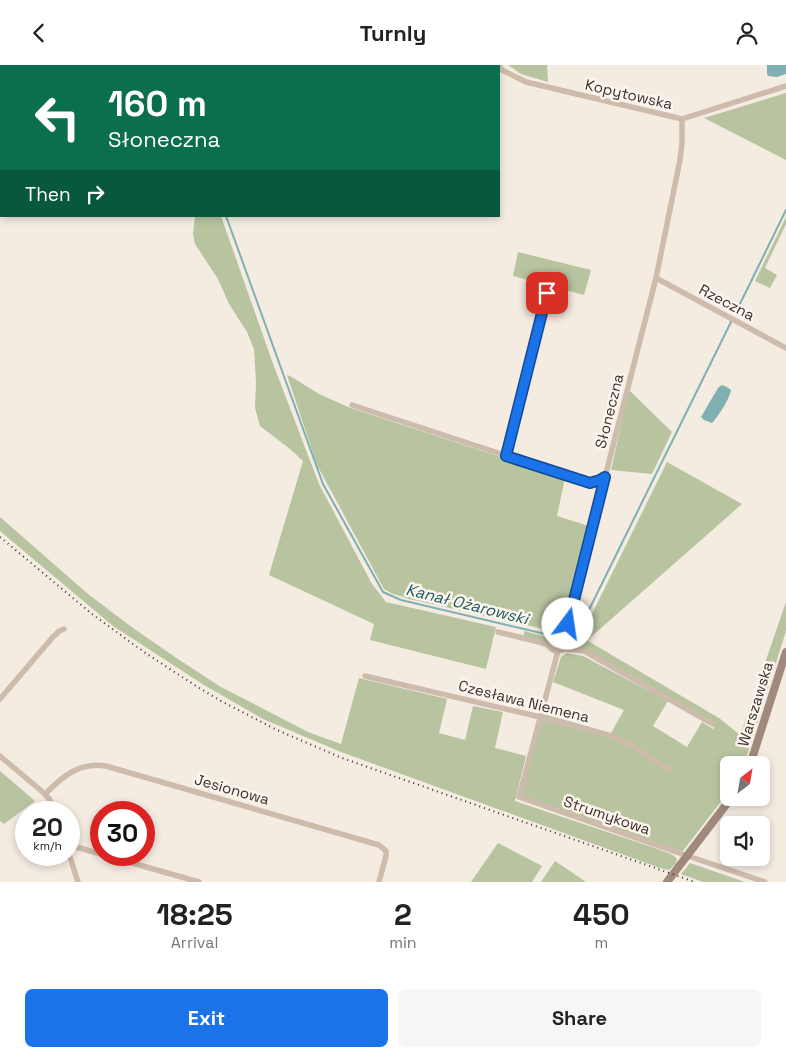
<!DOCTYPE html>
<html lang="en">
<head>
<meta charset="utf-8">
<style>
	body { margin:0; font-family:"Space Grotesk",sans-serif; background:#f6f6f6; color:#222; height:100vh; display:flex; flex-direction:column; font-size:19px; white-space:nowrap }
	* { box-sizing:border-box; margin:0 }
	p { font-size:16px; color:#767676 }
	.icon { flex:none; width:28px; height:28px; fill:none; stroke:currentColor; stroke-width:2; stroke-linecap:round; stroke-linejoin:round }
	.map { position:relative; height:817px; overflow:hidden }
	.sheet { display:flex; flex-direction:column; background:#fff; flex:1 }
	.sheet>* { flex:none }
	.guide { position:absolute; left:0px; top:0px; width:500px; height:152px; box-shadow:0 2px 8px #0003; background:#0b6e4f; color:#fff; overflow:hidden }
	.needle { width:32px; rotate:31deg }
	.tools { position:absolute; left:720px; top:691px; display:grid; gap:10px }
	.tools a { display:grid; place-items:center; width:50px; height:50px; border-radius:8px; background:#fff; box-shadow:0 2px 8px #0003; font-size:25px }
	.speed { position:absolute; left:15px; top:736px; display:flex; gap:10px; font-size:25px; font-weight:700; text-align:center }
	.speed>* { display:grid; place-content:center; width:65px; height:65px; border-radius:50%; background:#fff; box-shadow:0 2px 8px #0003; line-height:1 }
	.speed small { font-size:12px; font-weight:400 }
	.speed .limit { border:8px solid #d22; background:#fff; color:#111 }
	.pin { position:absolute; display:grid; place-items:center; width:42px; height:42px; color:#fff; margin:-21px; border-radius:10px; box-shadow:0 2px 8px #0006 }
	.me { position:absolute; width:55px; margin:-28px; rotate:14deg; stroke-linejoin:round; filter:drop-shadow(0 0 4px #0008) }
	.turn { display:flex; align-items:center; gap:18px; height:105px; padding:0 25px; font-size:22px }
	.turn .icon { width:65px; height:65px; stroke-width:2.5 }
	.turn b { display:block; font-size:35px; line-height:42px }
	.then { display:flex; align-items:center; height:48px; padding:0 25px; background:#0003; gap:10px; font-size:19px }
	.eta { display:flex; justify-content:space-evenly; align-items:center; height:85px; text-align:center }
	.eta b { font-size:30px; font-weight:700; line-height:35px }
	.cta { display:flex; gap:10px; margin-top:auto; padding:10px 25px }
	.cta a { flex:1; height:58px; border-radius:8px; background:#1a73e8; color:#fff; font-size:20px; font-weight:700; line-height:58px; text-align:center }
	.cta a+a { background:#f6f6f6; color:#222 }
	header { display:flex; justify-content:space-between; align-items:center; height:65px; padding:0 25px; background:#fff; font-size:22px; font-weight:700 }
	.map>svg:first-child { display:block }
	.green { fill:#b8c4a0 }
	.water { fill:#7fb0b2 }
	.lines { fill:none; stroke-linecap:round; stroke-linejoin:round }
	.stream { stroke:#7fb0b2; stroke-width:2 }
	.minor { stroke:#cdbbac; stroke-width:5.5 }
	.secondary { stroke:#a18a7d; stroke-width:8 }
	.rail { stroke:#3b302b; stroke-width:2; stroke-dasharray:1 4; stroke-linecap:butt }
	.route-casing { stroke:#114b97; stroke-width:12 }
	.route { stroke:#1a73e8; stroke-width:9 }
	.labels { text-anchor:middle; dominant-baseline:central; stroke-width:5; stroke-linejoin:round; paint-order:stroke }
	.street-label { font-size:15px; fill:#3b302b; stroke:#fbf5ee }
	.water-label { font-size:16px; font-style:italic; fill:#1f5a5e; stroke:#fbf5ee }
</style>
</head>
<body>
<header><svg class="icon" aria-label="back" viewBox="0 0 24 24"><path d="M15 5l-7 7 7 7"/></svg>Turnly<svg class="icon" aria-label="person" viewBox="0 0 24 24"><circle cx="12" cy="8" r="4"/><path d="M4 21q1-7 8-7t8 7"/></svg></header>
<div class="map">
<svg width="786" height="817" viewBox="0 0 786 817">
	<rect width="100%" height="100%" fill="#f4ebe1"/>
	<g class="green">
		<polygon points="508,0 547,0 548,17 521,9"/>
		<polygon points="786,28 786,95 704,53"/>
		<polygon points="195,151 221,151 272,296 319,419 372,519 386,537 496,562 486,604 370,575 374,559 269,510 303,396 290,384 260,361 255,343 256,317 254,284 247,267 229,239 218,214 195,179 193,169"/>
		<polygon points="786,152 786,159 765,203 777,210 770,223 755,216"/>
		<polygon points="518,187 591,205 584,230 513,211"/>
		<polygon points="287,310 290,311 319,329 348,342 565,413 557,451 589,461 562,568 409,534 391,528 384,524 317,400"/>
		<polygon points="629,325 672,367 652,409 611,405"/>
		<path d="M667,397L742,439L592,571L588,576L719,653L740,670L786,537V566L744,700H729V726L683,786L679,787L523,731L521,727L544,649L611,668L624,645L553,617L561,592L567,588L583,591L668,636L653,661L687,682L702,657L713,664L715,660L583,585L560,584L548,577L524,571V566C537,569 562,578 575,573C580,571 583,565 586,561Z"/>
		<polygon points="0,452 88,529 133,563 178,594 221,622 308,667 341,679 359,613 447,634 439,668 465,675 473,641 503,647 495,683 526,691 515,736 655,783 673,790 677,794 676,798 669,805 660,803 341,687 263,654 204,620 113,561 0,466"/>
		<polygon points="0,706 35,736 4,759 0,756"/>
		<polygon points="498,778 542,801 532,817 471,817"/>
		<polygon points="555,796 586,817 541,817"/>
		<polygon points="690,798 745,817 703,817 681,809"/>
	</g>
	<g class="water">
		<polygon points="767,0 786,0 786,9 777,12 768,11 767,9"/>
		<path d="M722,320L727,322L731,325C729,335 719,350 712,358L704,355L701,352L718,323Z"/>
	</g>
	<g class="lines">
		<g class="stream">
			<polyline points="161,0 162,1"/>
			<polyline points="226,151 323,419 383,527 401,535 562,573 572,571 580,563 731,257"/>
			<polyline points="735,249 786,145"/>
		</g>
		<g class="minor">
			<polyline points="499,0 502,5 526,17 682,54 786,21"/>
			<polyline points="191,1 192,0"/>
			<polyline points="656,213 786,283"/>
			<polyline points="352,340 590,418 600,415 605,412 656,213 680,95 682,78 682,54"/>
			<polyline points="506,391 547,228"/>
			<polyline points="568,559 605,412"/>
			<polyline points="498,567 539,577 546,579 553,585 558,586 566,584 584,586 713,659"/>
			<polyline points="558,586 519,732 679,788 765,817"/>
			<polyline points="365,611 540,652 611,671 630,680 669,704"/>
			<polyline points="0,634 52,573 59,566 64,564"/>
			<polyline points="0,691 45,729 50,735 55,748"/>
			<path d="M45,729C63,711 79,697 106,701L379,780L386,786V791L379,817"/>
			<polyline points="69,780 101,789"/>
			<polyline points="69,789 78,817"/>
			<polyline points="104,790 199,817"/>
		</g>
		<g class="secondary">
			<polyline points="750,700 786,587"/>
			<polyline points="667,817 732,732"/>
		</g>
		<polyline class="rail" points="0,472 92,549 144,587 196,621 221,636 277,665 342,693 695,817"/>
	</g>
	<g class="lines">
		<defs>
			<polyline id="route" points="547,228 506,391 590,418 600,415 605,412 568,559"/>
		</defs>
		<use href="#route" class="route-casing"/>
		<use href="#route" class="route"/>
	</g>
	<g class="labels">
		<g class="street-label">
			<text transform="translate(629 29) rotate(13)">Kopytowska</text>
			<text transform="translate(727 237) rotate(28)">Rzeczna</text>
			<text transform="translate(609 346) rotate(-76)">Słoneczna</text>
			<text transform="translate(524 636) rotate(14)">Czesława Niemena</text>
			<text transform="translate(755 639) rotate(-73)">Warszawska</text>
			<text transform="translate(232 724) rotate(16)">Jesionowa</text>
			<text transform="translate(607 750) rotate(19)">Strumykowa</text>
		</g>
		<g class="water-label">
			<text transform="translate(467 539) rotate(14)">Kanał Ożarowski</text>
		</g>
	</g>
</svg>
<div class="tools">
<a><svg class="needle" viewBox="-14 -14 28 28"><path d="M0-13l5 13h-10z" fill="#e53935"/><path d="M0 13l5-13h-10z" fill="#767676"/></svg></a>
<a><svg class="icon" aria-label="sound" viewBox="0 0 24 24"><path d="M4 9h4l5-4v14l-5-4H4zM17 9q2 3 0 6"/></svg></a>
</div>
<div class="speed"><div>20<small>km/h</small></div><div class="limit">30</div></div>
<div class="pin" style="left:547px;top:228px;background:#d93025"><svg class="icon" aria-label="arrive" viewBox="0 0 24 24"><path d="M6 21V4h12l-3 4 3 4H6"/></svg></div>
<svg class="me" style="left:568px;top:559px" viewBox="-20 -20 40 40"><circle r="19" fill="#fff"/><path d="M0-13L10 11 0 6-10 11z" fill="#1a73e8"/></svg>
<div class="guide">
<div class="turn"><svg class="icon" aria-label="left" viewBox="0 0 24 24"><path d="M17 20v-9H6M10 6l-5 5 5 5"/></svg><div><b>160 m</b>Słoneczna</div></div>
<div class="then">Then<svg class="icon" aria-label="right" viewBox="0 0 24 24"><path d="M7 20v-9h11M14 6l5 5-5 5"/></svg></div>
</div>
</div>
<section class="sheet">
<div class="eta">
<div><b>18:25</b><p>Arrival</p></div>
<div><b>2</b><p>min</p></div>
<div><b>450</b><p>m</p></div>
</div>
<div class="cta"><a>Exit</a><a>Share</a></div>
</section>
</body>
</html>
